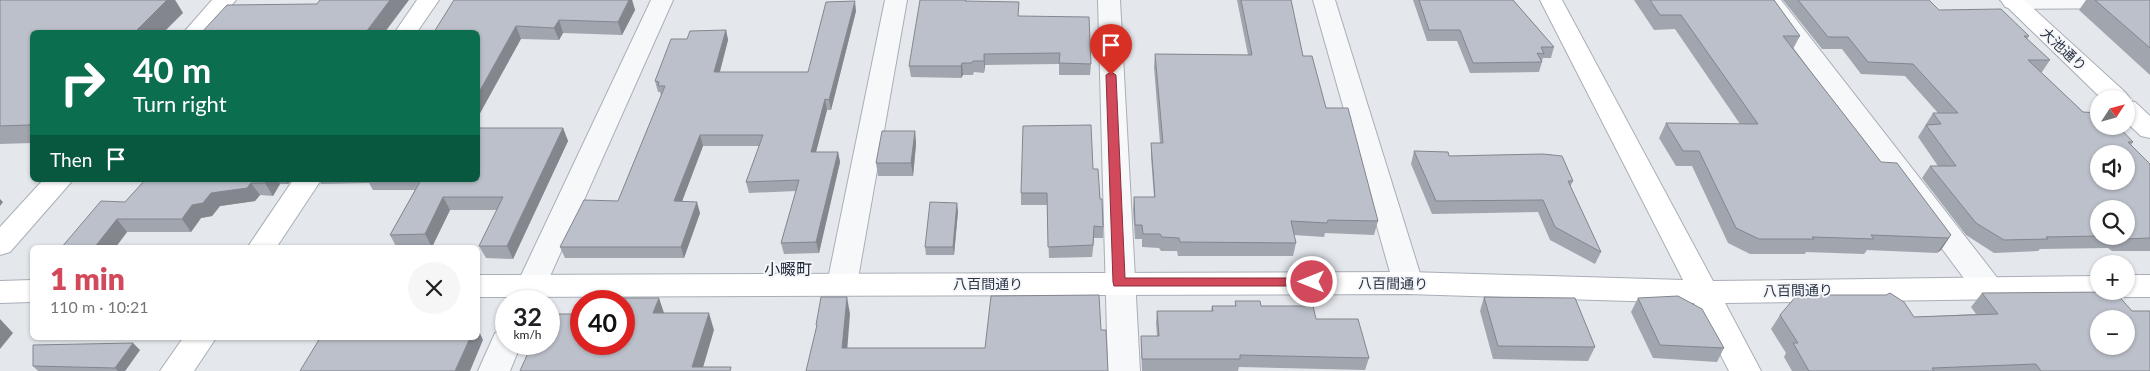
<!DOCTYPE html>
<html lang="en">
<head>
<meta charset="utf-8">
<style>
	body { margin:0; font-family:Lato,"Noto Sans JP",sans-serif; background:#f6f6f6; color:#202124; height:100vh; display:flex; flex-direction:column; font-size:19px; white-space:nowrap }
	* { box-sizing:border-box; margin:0 }
	p { font-size:16px; color:#757577 }
	.icon { flex:none; width:28px; height:28px; fill:none; stroke:currentColor; stroke-width:2; stroke-linecap:round; stroke-linejoin:round }
	.map { position:relative; flex:1; overflow:hidden }
	.drawer { position:absolute; left:30px; top:245px; width:450px; height:95px; display:flex; flex-direction:column; background:#fff; border-radius:8px; box-shadow:0 1px 4px #0004 }
	.drawer>* { flex:none }
	.banner { position:absolute; left:30px; top:30px; width:450px; height:152px; border-radius:8px; box-shadow:0 1px 4px #0004; background:#0b6e4f; color:#fff; overflow:hidden }
	.needle { width:32px; rotate:54deg }
	.tools { position:absolute; left:2090px; top:90px; display:grid; gap:10px }
	.tools a { display:grid; place-items:center; width:45px; height:45px; border-radius:50%; background:#fff; box-shadow:0 1px 4px #0004; font-size:25px }
	.speed { position:absolute; left:495px; top:290px; display:flex; gap:10px; font-size:25px; font-weight:700; text-align:center }
	.speed>* { display:grid; place-content:center; width:65px; height:65px; border-radius:50%; background:#fff; box-shadow:0 1px 4px #0004; line-height:1 }
	.speed small { font-size:12px; font-weight:400 }
	.speed .limit { border:8px solid #d22; background:#fff; color:#111 }
	.pin { position:absolute; display:grid; place-items:center; width:42px; height:42px; color:#fff; margin:-51px -21px; border-radius:50% 50% 50% 0; rotate:-45deg; box-shadow:0 0 5px #0007 }
	.pin .icon { rotate:45deg }
	.me { position:absolute; width:55px; margin:-28px; rotate:270deg; stroke-linejoin:round; filter:drop-shadow(0 0 4px #0008) }
	.turn { display:flex; align-items:center; gap:18px; height:105px; padding:0 20px; font-size:22px }
	.turn .icon { width:65px; height:65px; stroke-width:2.5 }
	.turn b { display:block; font-size:35px; line-height:42px }
	.then { display:flex; align-items:center; height:48px; padding:0 20px; background:#0003; gap:10px; font-size:19px }
	.round { display:grid; place-items:center; flex:none; width:52px; height:52px; border-radius:26px; background:#f6f6f6 }
	.summary { display:flex; align-items:center; justify-content:space-between; height:85px; padding:0 20px }
	h1 { font-size:30px; font-weight:800; line-height:38px; color:#d1495b }
	.map>svg:first-child { display:block }
	.lines { fill:none; stroke-linecap:round; stroke-linejoin:round }
	.street-casing { stroke:#a9aeb7; stroke-width:2 }
	.secondary-casing { stroke:#a9aeb7; stroke-width:2 }
	.street { fill:#f7f8fa; fill-rule:evenodd }
	.secondary { fill:#fff; fill-rule:evenodd }
	.wall { fill:#a1a5ae; fill-rule:evenodd }
	.shaded-wall { fill:#83868d }
	.building { fill:#bbc0ca; stroke:#83868d; fill-rule:evenodd }
	.route { fill:#d1495b; stroke:#882f3b }
	.labels { text-anchor:middle; dominant-baseline:central; stroke-width:4; stroke-linejoin:round; paint-order:stroke }
	.street-label { font-size:14px; fill:#2b3445; stroke:#f4f6f9 }
	.quarter-label { font-size:16px; fill:#1d2536; stroke:#f4f6f9 }
</style>
</head>
<body>
<div class="map">
<svg width="2150" height="371" viewBox="0 0 2150 371">
	<rect width="100%" height="100%" fill="#e4e7ec"/>
	<g class="lines">
		<defs>
			<g id="street">
				<polygon points="651,0 673,0 539,301 509,301"/>
				<polygon points="885,0 907,0 857,284 853,292 842,295 831,292 827,284"/>
				<polygon points="1098,0 1120,0 1140,371 1108,371"/>
				<polygon points="1313,0 1335,0 1423,283 1419,291 1408,294 1397,291 1393,283"/>
				<polygon points="1758,0 1781,0 1999,280 2003,288 1999,296 1988,299 1977,296"/>
				<polygon points="2003,0 2150,0 2150,8 2013,9 2005,7 2002,2"/>
				<polygon points="506,330 506,344 521,344 510,371 478,371 495,333"/>
			</g>
			<g id="secondary">
				<polygon points="212,0 236,0 208,32 184,32"/>
				<polygon points="417,0 439,0 417,32 395,32"/>
				<polygon points="1540,0 1562,0 1713,281 2099,276 2099,291 2112,291 2110,295 2099,298 1725,303 1761,371 1729,371 1694,303 1408,294 478,297 478,275 1408,272 1683,280"/>
				<polygon points="2000,0 2024,0 2126,93 2130,99 2129,101 2135,102 2150,116 2150,138 2141,136 2126,122 2126,99 2102,99"/>
				<polygon points="43,180 73,180 10,252 0,255 0,227"/>
				<polygon points="293,180 321,180 276,248 247,248"/>
				<polygon points="2126,275 2150,275 2150,297 2126,297 2115,294 2114,291 2126,291"/>
				<polygon points="32,280 32,302 0,303 0,281"/>
				<polygon points="183,338 216,338 194,371 160,371"/>
			</g>
		</defs>
		<use href="#street" class="street-casing"/>
		<use href="#secondary" class="secondary-casing"/>
		<use href="#street" class="street"/>
		<use href="#secondary" class="secondary"/>
	</g>
	<g class="wall">
		<polygon points="0,0 175,0 183,13 32,32 32,143 0,144"/>
		<polygon points="454,0 632,0 635,10 622,35 563,33 559,40 521,39"/>
		<polygon points="1237,0 1291,0 1303,56 1378,221 1374,235 1325,233 1324,237 1294,235 1296,243 1293,256 1178,256 1177,251 1161,251 1159,248 1142,247 1142,239 1135,239 1133,210 1134,197 1154,197 1151,157 1151,143 1160,143 1154,67 1155,54 1248,55"/>
		<polygon points="1413,0 1513,0 1554,47 1551,58 1543,58 1542,61 1542,62 1539,72 1470,73 1457,41 1427,41"/>
		<polygon points="1634,0 1774,0 1800,36 1793,49 1881,162 1951,235 1941,250 1937,253 1867,250 1864,254 1806,252 1805,254 1750,254 1728,243 1692,166 1676,166 1659,138 1666,123 1740,124 1675,29 1654,30"/>
		<path d="M1783,0H1929L1939,10L2029,36L2027,39L2050,60L2042,72H2041L2083,112L2133,142L2131,145L2150,164V251H2112L2108,248L2040,249L2038,251L1994,253L1966,235L1922,178L1930,166H1938L1918,137L1933,113H1938L1905,76L1861,74L1842,49H1822ZM2099,209L2126,236H2099Z"/>
		<polygon points="2086,0 2150,0 2150,75 2079,10"/>
		<polygon points="966,1 1019,16 1091,64 1090,75 1059,75 1059,64 985,65 984,73 974,72 973,75 963,75 961,78 911,77 909,66"/>
		<polygon points="856,11 831,110 827,110 816,152 838,152 840,162 819,253 784,254 781,243 796,191 749,193 746,182 759,146 703,146 682,201 700,213 684,258 565,258 560,247 618,201 661,96 660,92 658,92 655,81 687,39 726,30 728,40 720,72 808,72"/>
		<polygon points="563,128 568,141 513,259 486,258 479,246 497,210 450,210 432,247 397,248 390,235 415,190 373,190 369,183 321,184 319,180 478,180"/>
		<polygon points="915,131 916,144 913,176 878,176 876,163"/>
		<polygon points="1414,151 1449,156 1573,181 1570,187 1601,252 1595,264 1550,240 1538,212 1432,214 1411,164"/>
		<polygon points="1093,169 1100,199 1103,227 1103,238 1094,238 1092,257 1049,258 1047,205 1021,205 1021,193"/>
		<polygon points="145,180 291,180 288,184 280,184 273,196 260,195 255,201 220,206 212,216 201,218 191,232 127,232 115,248 61,248 125,202"/>
		<polygon points="958,211 954,255 926,255 925,247"/>
		<polygon points="1982,293 2132,311 2150,371 1792,371 1784,357 1786,353 1771,329 1780,315 1914,317 1976,314 1971,307"/>
		<polygon points="1484,297 1595,347 1588,361 1493,359 1480,311"/>
		<polygon points="1638,298 1724,348 1717,362 1653,358 1631,312"/>
		<polygon points="1235,301 1316,319 1369,358 1365,370 1239,367 1238,371 1142,371 1141,348 1141,336 1157,336 1156,323 1157,311 1211,311 1212,306 1235,306"/>
		<polygon points="140,350 125,371 38,371 33,366"/>
	</g>
	<g class="shaded-wall">
		<polygon points="167,0 175,0 183,13 164,32 135,32"/>
		<polygon points="390,0 409,0 385,32 366,32"/>
		<polygon points="629,0 632,0 635,10 622,35 618,22"/>
		<polygon points="855,1 856,11 831,110 829,100"/>
		<polygon points="559,20 563,33 559,40 554,28"/>
		<polygon points="516,26 521,39 478,117 478,94"/>
		<polygon points="726,30 728,40 717,82 714,72"/>
		<polygon points="984,54 985,65 984,73"/>
		<polygon points="962,63 963,75 961,78 961,66"/>
		<polygon points="825,99 827,110 813,163 811,152"/>
		<polygon points="32,122 32,130 29,125"/>
		<polygon points="563,128 568,141 513,259 507,246"/>
		<polygon points="915,131 916,144 913,176 911,163"/>
		<polygon points="700,135 703,146 678,212 674,201"/>
		<polygon points="838,152 840,162 819,253 816,242"/>
		<polygon points="267,180 278,180 280,184 273,196 265,183"/>
		<polygon points="286,180 291,180 288,184"/>
		<polygon points="251,183 260,195 255,201 220,206 212,216 201,218 191,232 182,219 192,205 211,193"/>
		<polygon points="443,197 450,210 432,247 425,234"/>
		<polygon points="0,199 3,202 0,206"/>
		<polygon points="697,202 700,213 684,258 681,247"/>
		<polygon points="957,203 958,211 954,255 953,247"/>
		<polygon points="117,219 127,232 115,248 94,248"/>
		<polygon points="1094,226 1094,238 1092,257 1093,245"/>
		<polygon points="1951,235 1941,250 1937,253 1948,238"/>
		<polygon points="847,297 850,314 846,365 842,348"/>
		<polygon points="659,298 665,316 653,313"/>
		<polygon points="709,313 714,330 702,371 692,367"/>
		<polygon points="0,319 13,333 0,349"/>
		<polygon points="478,329 483,340 470,371 455,371 470,338 478,338"/>
		<polygon points="133,343 140,350 125,371 118,371 115,368"/>
	</g>
	<g class="building">
		<polygon points="0,0 167,0 135,32 32,32 32,122 29,125 0,126"/>
		<polygon points="320,0 390,0 366,32 202,32 227,5 317,4"/>
		<polygon points="454,0 629,0 618,22 559,20 554,28 516,26 478,94 478,32 434,32"/>
		<polygon points="920,0 966,0 965,1 1019,2 1018,16 1089,17 1091,64 1059,63 1060,53 984,54 984,61 973,61 972,63 962,63 961,66 909,66"/>
		<polygon points="1241,0 1291,0 1303,56 1312,56 1326,108 1348,108 1378,221 1328,220 1327,223 1291,221 1296,243 1180,242 1179,238 1162,237 1160,234 1143,234 1142,225 1135,225 1134,197 1155,197 1151,143 1163,143 1155,54 1252,55"/>
		<polygon points="1419,0 1513,0 1554,47 1541,47 1544,54 1537,53 1542,62 1473,63 1460,30 1429,30"/>
		<polygon points="1650,0 1774,0 1800,36 1783,36 1881,162 1897,163 1951,235 1948,238 1871,235 1874,239 1812,237 1814,239 1759,239 1736,228 1699,151 1683,151 1666,123 1758,124 1681,15 1660,15"/>
		<path d="M1798,0H1929L1939,10L2001,9L2029,36H2024L2050,60H2028L2083,112L2099,113V126H2118L2133,142H2128L2150,164V238L2123,239L2120,236H2126V209H2099V236L2046,237L2048,239L2004,240L1976,223L1930,166H1956L1926,125L1941,124L1933,113H1958L1913,64L1868,62L1848,37H1828ZM2099,154H2126V181H2099Z"/>
		<polygon points="2095,0 2150,0 2150,48"/>
		<polygon points="855,1 829,100 825,99 811,152 838,152 816,242 781,243 799,180 746,182 763,135 700,135 674,201 697,202 681,247 560,247 584,200 618,201 665,86 658,86 659,82 655,81 671,39 687,39 690,31 726,30 714,72 808,72 826,2"/>
		<polygon points="1091,125 1093,169 1098,169 1100,199 1102,199 1103,227 1094,226 1093,245 1048,247 1047,193 1021,193 1023,126"/>
		<polygon points="478,128 563,128 507,246 479,246 503,197 443,197 425,234 390,235 421,180 478,180"/>
		<polygon points="882,131 915,131 911,163 876,163"/>
		<polygon points="1414,151 1448,152 1449,156 1543,154 1562,156 1573,181 1568,181 1601,252 1555,227 1543,200 1436,201"/>
		<polygon points="145,180 267,180 265,183 251,183 247,188 211,193 203,203 192,205 182,219 117,219 94,248 61,248 101,201 125,202"/>
		<polygon points="930,202 957,203 953,247 925,247"/>
		<path d="M2115,292L2132,311H2150V371H2041L2036,364L1932,368L1934,371H1809L1793,343H1798L1780,315L1797,295H1886L1890,293L1904,302L1914,317L1998,314L1982,293ZM2099,319H2126V346H2099Z"/>
		<polygon points="1099,295 1101,330 1106,330 1108,371 806,371 817,325 816,325 821,297 847,297 842,348 985,348 991,296"/>
		<polygon points="1678,296 1702,309 1724,348 1660,345 1638,298"/>
		<polygon points="1484,297 1575,298 1595,347 1498,346"/>
		<polygon points="609,298 659,298 653,313 709,313 692,367 731,367 730,371 520,371 532,344 549,344 549,314 581,314 581,344 624,344 624,301 608,301"/>
		<polygon points="1235,301 1260,301 1261,306 1313,306 1316,319 1358,319 1369,358 1240,355 1240,359 1142,359 1141,336 1159,336 1157,311 1213,311 1212,306 1236,306"/>
		<polygon points="320,338 470,338 455,371 300,371"/>
		<polygon points="133,343 115,368 33,366 33,345"/>
	</g>
	<polygon class="route" points="1111,72 1116,75 1125,278 1312,278 1316,279 1318,282 1316,286 1114,286 1113,282 1106,75"/>
	<g class="labels">
		<g class="street-label">
			<text transform="translate(2064 49) rotate(43)">大池通り</text>
			<text x="988" y="283">八百間通り</text>
			<text transform="translate(1393 283) rotate(1)">八百間通り</text>
			<text transform="translate(1798 290) rotate(-1)">八百間通り</text>
		</g>
		<g class="quarter-label">
			<text x="788" y="268">小畷町</text>
		</g>
	</g>
</svg>
<div class="tools">
<a><svg class="needle" viewBox="-14 -14 28 28"><path d="M0-13l5 13h-10z" fill="#e53935"/><path d="M0 13l5-13h-10z" fill="#757577"/></svg></a>
<a><svg class="icon" aria-label="sound" viewBox="0 0 24 24"><path d="M4 9h4l5-4v14l-5-4H4zM17 9q2 3 0 6"/></svg></a>
<a><svg class="icon" aria-label="search" viewBox="0 0 24 24"><circle cx="10" cy="10" r="6"/><path d="M15 15l6 6"/></svg></a>
<a>+</a>
<a>−</a>
</div>
<div class="speed"><div>32<small>km/h</small></div><div class="limit">40</div></div>
<div class="pin" style="left:1111px;top:75px;background:#d93025"><svg class="icon" aria-label="arrive" viewBox="0 0 24 24"><path d="M6 21V4h12l-3 4 3 4H6"/></svg></div>
<svg class="me" style="left:1312px;top:282px" viewBox="-20 -20 40 40"><circle r="17" fill="#d1495b" stroke="#fff" stroke-width="3"/><path d="M0-11L8 9 0 5-8 9z" fill="#fff"/></svg>
<div class="banner">
<div class="turn"><svg class="icon" aria-label="right" viewBox="0 0 24 24"><path d="M7 20v-9h11M14 6l5 5-5 5"/></svg><div><b>40 m</b>Turn right</div></div>
<div class="then">Then<svg class="icon" aria-label="arrive" viewBox="0 0 24 24"><path d="M6 21V4h12l-3 4 3 4H6"/></svg></div>
</div>
<section class="drawer">
<div class="summary"><div><h1>1 min</h1><p>110 m · 10:21</p></div><a class="round"><svg class="icon" aria-label="close" viewBox="0 0 24 24"><path d="M6 6l12 12M18 6L6 18"/></svg></a></div>
</section>
</div>
</body>
</html>
